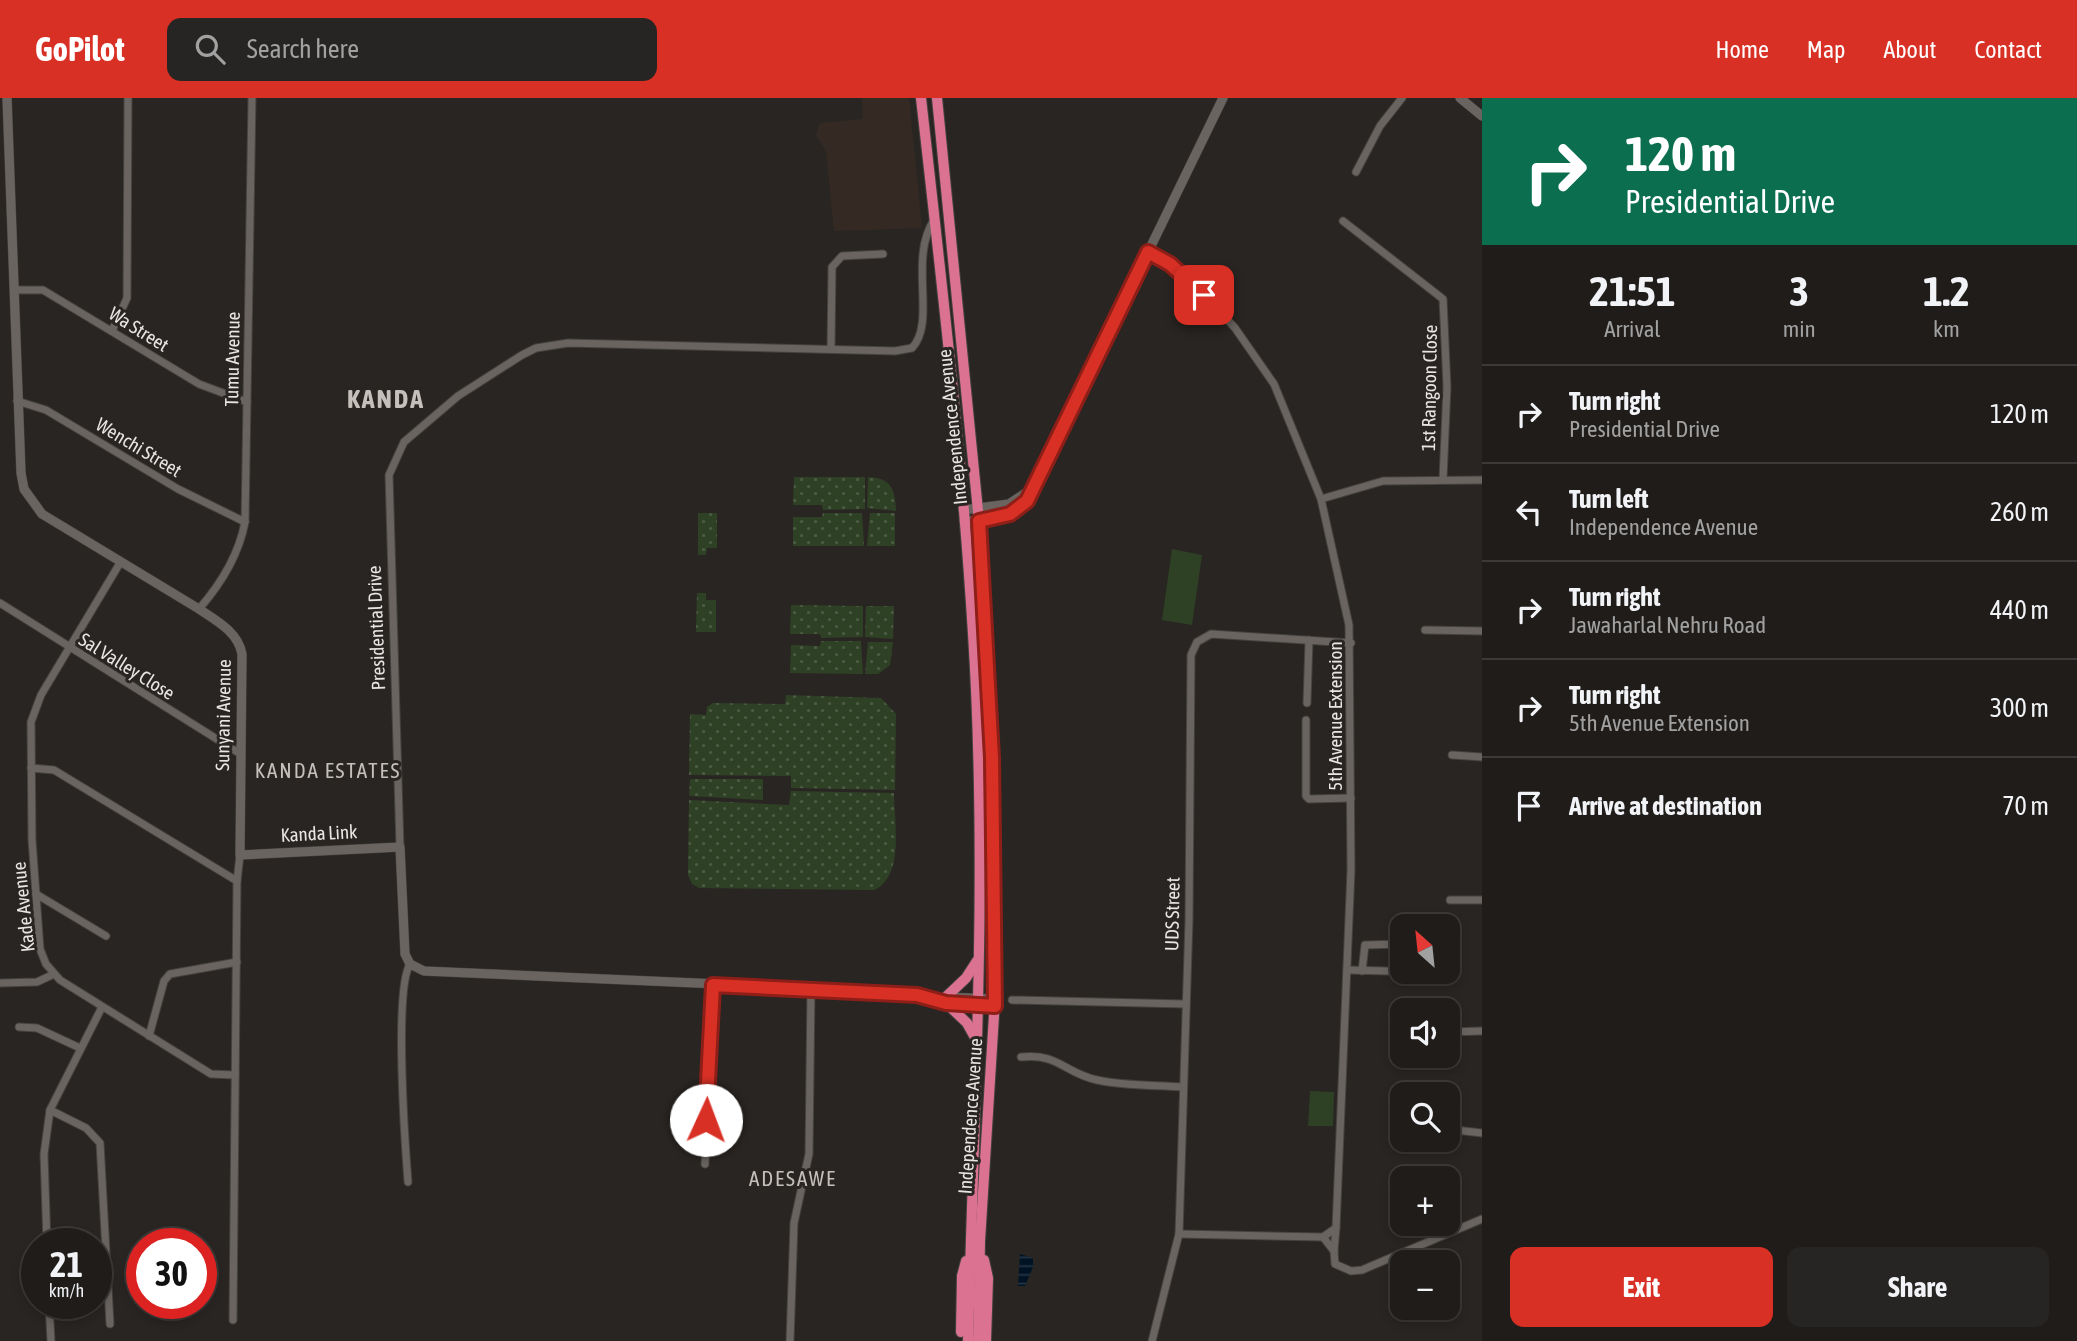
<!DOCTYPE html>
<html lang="en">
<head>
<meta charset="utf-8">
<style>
	body { margin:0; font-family:"Asap Condensed",sans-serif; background:#272523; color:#f1f3f6; height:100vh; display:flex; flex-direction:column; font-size:26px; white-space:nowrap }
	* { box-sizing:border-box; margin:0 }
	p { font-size:23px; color:#a1a1a2 }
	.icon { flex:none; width:38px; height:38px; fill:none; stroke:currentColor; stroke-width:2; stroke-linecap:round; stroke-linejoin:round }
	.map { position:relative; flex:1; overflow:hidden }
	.details { display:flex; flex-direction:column; background:#1f1c1a; width:595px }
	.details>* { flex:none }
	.top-card { background:#0b6e4f; color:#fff; overflow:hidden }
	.needle { width:46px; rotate:333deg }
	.tools { position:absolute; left:1390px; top:816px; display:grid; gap:14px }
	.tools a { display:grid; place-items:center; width:70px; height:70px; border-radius:14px; background:#1f1c1a; box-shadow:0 4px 10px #0003,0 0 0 2px #3c3a39; font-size:35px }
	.speed { position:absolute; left:21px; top:1130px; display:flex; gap:14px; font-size:35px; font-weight:700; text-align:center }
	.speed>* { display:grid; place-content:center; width:91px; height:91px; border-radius:50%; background:#1f1c1a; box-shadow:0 4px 10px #0003,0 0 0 2px #3c3a39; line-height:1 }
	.speed small { font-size:18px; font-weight:400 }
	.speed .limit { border:10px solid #d22; background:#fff; color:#111 }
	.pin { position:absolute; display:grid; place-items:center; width:60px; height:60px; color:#fff; margin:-30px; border-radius:14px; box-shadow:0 4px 10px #0006 }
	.me { position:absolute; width:77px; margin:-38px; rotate:2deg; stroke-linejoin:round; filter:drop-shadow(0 0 5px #0008) }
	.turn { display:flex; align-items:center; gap:24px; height:147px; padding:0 28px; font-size:32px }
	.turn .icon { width:91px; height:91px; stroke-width:2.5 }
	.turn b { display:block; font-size:49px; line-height:60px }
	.eta { display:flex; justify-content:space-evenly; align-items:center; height:119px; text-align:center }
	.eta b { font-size:42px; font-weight:700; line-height:49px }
	.cta { display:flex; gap:14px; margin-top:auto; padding:14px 28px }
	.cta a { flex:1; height:80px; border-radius:14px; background:#d93025; color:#fff; font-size:28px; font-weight:700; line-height:80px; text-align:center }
	.cta a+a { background:#272523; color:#f1f3f6 }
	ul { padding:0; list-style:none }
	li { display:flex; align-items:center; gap:21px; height:98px; padding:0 28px; border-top:2px solid #3c3a39 }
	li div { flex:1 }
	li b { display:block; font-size:26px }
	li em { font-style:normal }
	header { display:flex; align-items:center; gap:42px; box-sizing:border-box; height:98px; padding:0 35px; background:#d93025; color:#fff }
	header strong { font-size:33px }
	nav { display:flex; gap:38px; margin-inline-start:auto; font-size:24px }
	.search { width:490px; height:63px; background:#272523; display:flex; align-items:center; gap:18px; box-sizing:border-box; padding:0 24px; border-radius:14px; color:#a1a1a2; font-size:26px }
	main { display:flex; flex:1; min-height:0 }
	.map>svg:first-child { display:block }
	.built { fill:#342a23 }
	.green { fill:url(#green-dots) }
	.pitch { fill:#2e4125 }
	.water { fill:url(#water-rules) }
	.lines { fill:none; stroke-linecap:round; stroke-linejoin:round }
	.minor-casing { stroke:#45423f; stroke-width:9 }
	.tertiary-casing { stroke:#45423f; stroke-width:10 }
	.trunk-casing { stroke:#45423f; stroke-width:12 }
	.minor { stroke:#696460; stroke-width:7 }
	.tertiary { stroke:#696460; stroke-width:9 }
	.trunk { stroke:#dc7292; stroke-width:10 }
	.route-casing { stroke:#8d1f18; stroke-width:18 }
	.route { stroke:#d93025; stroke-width:12 }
	.labels { text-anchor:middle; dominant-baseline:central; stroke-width:6; stroke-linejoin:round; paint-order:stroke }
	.street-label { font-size:19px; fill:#e8e5e3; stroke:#292522 }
	.neighbourhood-label { font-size:21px; letter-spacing:2px; fill:#c5c0bb; stroke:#292522 }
	.district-label { font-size:26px; font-weight:bold; letter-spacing:2px; fill:#c5c0bb; stroke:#292522 }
</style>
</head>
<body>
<header>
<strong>GoPilot</strong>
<div class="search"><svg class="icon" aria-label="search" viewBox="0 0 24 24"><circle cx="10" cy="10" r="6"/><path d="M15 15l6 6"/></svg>Search here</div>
<nav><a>Home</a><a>Map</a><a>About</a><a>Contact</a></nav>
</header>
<main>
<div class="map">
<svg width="1482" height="1243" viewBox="0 0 1482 1243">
	<defs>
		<pattern id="green-dots" width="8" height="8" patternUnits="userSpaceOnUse" patternTransform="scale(1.75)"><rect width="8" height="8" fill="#2e4125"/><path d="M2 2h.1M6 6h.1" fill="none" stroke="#4c5c44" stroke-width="1.8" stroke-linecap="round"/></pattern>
		<pattern id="water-rules" width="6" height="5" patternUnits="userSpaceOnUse" patternTransform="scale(1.75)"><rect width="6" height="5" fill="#001325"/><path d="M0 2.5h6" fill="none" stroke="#253544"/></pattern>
	</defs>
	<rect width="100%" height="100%" fill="#292522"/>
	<polygon class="built" points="862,0 909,0 922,130 834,133 826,53 816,37 820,25 863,21"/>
	<g class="green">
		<polygon points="794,379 865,379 865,411 823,412 822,407 793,407"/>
		<path d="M868,379C891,380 895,391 896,413L867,410Z"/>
		<polygon points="698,415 717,415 717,450 707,450 706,457 698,457"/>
		<polygon points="823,415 862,415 864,448 793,448 793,419 822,419"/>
		<polygon points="870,415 895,415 895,448 867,448"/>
		<polygon points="697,495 706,495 706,502 716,502 716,534 696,534"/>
		<polygon points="791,507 863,508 863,539 821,540 820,536 790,536"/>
		<polygon points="866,508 894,508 893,541 865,539"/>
		<polygon points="821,543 861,543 863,576 790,575 791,547 820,548"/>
		<polygon points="868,544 893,544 890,567 878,576 865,576"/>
		<polygon points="786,597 881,600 896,616 895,692 791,690 791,678 689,677 690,616 706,617 707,609 713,605 785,606"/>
		<polygon points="690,681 763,681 763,702 689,698"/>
		<path d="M791,693L894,695C894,724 905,778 874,792L699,790L692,786L688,777L689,702L789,707Z"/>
	</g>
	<g class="pitch">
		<polygon points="1172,451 1202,457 1192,527 1162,522"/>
		<polygon points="1310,993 1334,994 1333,1028 1308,1028"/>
	</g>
	<polygon class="water" points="1020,1156 1033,1160 1033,1169 1025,1188 1018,1188"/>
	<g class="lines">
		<defs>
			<g id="minor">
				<polyline points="1356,74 1380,28 1402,0"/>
				<polyline points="1343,123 1443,201 1447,289 1443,381"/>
				<polyline points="1148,154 1170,166 1197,189 1235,230 1274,286 1321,401 1349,527 1351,772 1336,1130 1323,1139 1179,1136"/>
				<polyline points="15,192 43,192 199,286 247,304"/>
				<polyline points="112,233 127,200 128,0"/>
				<polyline points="831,251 832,169 842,158 883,156"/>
				<polyline points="17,303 46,312 178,391 245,424"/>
				<polyline points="1321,401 1383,383 1482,382"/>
				<polyline points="120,465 41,597 31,624 32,742 40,851 46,866 60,882 211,976 235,977"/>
				<polyline points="0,505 239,655"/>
				<path d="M199,511C220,487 239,456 245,424L252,0"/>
				<polyline points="1425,532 1482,533"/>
				<polyline points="1307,605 1309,542"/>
				<polyline points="1306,622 1306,698 1309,701 1351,700"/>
				<polyline points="1452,657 1482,659"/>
				<polyline points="31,670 54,672 237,783"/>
				<path d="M400,749L389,377L404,344L458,298L522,257L536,250L568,245L895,253L912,250C937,224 908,161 934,122"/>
				<polyline points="36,796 106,838"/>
				<polyline points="1450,802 1482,802"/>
				<polyline points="1347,872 1427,874"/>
				<polyline points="1362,873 1365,847 1402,846"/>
				<polyline points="0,885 37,884 54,876"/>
				<polyline points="1012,902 1185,906"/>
				<polyline points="19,929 37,930 80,950"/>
				<polyline points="1447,934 1482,933"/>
				<polyline points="149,938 164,883 170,876 237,864"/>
				<path d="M1021,959C1059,955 1064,975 1097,982C1124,988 1155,987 1183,989"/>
				<polyline points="50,1012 86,1030 100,1045 110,1226"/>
				<polyline points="1447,1031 1482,1035"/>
				<polyline points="705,1066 713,887"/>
				<path d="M408,1084C405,1046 394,892 410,866"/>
				<polyline points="1323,1139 1334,1153 1335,1166 1351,1173 1362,1172 1482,1121"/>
				<polyline points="47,1146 44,1056 50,1012 102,909"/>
				<polyline points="1334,1153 1336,1130"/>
				<polyline points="49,1206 51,1243"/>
				<polyline points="233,1222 237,783 240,757"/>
				<polyline points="790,1243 794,1125 809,1056 811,890"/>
				<polyline points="1152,1243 1179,1136 1189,822 1191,557 1197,544 1211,536 1351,545"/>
			</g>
			<g id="tertiary">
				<path d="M7,0L21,375L24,391L42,416L199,511C217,523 238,534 242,556L240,757L400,749L405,856L410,866L424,873L811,890L917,897L946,905L995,908"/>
				<polyline points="1460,0 1482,18"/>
				<polyline points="963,412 1009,406 1030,392"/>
				<path d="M964,423C988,423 1009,420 1027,403L1223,0"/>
				<polyline points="945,899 995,901"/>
			</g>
			<g id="trunk">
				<path d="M921,0C941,178 962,357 973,536C988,771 974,1008 968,1243"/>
				<polyline points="937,0 979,423 992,660 995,901 980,1143 978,1243"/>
				<polyline points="947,898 966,880 977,863"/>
				<polyline points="946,905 967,925 977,943"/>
				<polyline points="984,1162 988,1180 986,1243"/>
				<polyline points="961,1234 962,1178 966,1163"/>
			</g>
		</defs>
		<use href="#minor" class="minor-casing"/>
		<use href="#tertiary" class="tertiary-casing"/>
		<use href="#trunk" class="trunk-casing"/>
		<use href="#minor" class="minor"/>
		<use href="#tertiary" class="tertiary"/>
		<use href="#trunk" class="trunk"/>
	</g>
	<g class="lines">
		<defs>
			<polyline id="route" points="706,1022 713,887 917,897 946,905 995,908 992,660 979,423 1010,416 1027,403 1148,154 1170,166 1204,197"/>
		</defs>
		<use href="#route" class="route-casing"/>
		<use href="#route" class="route"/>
	</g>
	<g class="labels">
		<g class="street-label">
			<text transform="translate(139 231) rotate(32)">Wa Street</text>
			<text transform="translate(232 261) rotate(-89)">Tumu Avenue</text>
			<text transform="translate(1429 290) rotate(-89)">1st Rangoon Close</text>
			<text transform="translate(952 329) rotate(-96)">Independence Avenue</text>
			<text transform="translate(139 349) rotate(31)">Wenchi Street</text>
			<text transform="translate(376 530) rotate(-92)">Presidential Drive</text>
			<text transform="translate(127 568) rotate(32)">Sal Valley Close</text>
			<text transform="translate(223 617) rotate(-89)">Sunyani Avenue</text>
			<text transform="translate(1335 618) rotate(-90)">5th Avenue Extension</text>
			<text transform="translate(319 735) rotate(-3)">Kanda Link</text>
			<text transform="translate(23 809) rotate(-96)">Kade Avenue</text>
			<text transform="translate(1172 816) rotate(-89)">UDS Street</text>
			<text transform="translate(970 1018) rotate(-86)">Independence Avenue</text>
		</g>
		<g class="neighbourhood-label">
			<text x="328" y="672">KANDA ESTATES</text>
			<text x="793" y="1080">ADESAWE</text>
		</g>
		<g class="district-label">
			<text x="386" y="301">KANDA</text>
		</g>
	</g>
</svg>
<div class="tools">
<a><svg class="needle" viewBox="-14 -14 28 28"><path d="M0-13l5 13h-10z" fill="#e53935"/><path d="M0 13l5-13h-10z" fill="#a1a1a2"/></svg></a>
<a><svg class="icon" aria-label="sound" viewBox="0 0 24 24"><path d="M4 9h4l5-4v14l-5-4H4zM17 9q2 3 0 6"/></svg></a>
<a><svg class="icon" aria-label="search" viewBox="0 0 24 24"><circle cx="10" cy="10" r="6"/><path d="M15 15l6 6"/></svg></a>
<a>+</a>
<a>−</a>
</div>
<div class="speed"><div>21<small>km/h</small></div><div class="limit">30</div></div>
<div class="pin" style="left:1204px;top:197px;background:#d93025"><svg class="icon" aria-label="arrive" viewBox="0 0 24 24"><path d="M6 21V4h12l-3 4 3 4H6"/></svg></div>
<svg class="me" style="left:706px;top:1022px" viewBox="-20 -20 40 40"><circle r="19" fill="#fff"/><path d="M0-13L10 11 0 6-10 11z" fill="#d93025"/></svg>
</div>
<section class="details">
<div class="top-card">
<div class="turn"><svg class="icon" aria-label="right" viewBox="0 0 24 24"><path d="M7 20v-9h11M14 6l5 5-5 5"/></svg><div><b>120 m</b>Presidential Drive</div></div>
</div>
<div class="eta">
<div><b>21:51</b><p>Arrival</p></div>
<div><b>3</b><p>min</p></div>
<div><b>1.2</b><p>km</p></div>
</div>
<ul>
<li><svg class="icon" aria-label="right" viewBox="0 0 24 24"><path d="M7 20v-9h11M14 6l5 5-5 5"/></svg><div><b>Turn right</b><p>Presidential Drive</p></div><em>120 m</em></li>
<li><svg class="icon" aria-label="left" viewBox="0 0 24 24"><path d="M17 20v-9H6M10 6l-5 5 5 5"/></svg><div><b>Turn left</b><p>Independence Avenue</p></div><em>260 m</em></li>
<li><svg class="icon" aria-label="right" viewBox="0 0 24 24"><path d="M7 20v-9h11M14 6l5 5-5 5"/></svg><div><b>Turn right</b><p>Jawaharlal Nehru Road</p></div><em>440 m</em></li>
<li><svg class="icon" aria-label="right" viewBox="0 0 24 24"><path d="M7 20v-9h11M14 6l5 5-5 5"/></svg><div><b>Turn right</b><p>5th Avenue Extension</p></div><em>300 m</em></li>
<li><svg class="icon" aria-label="arrive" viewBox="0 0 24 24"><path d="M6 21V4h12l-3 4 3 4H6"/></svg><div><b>Arrive at destination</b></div><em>70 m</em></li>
</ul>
<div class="cta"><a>Exit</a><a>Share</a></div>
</section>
</main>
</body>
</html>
